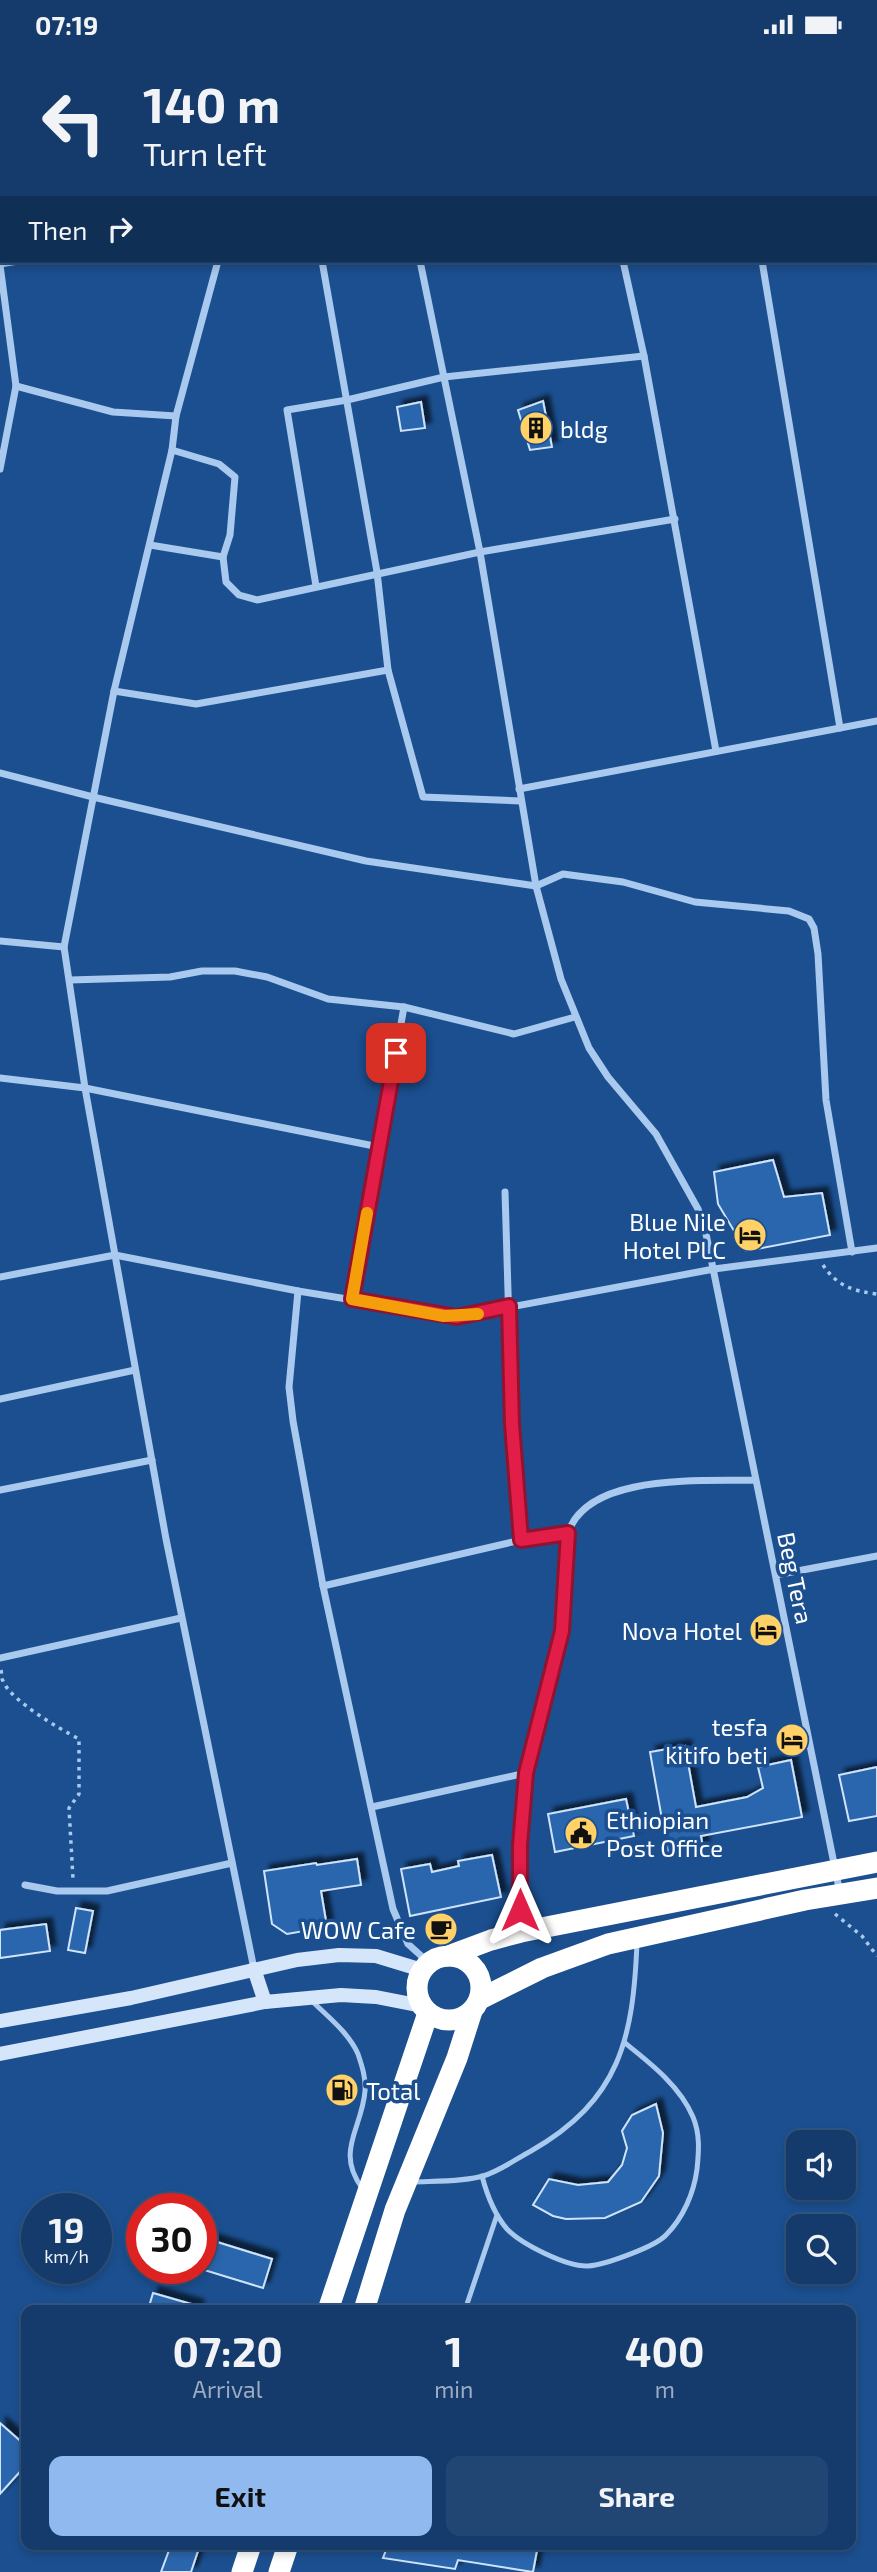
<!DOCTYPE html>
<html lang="en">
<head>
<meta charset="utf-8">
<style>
	body { margin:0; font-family:"Exo 2",sans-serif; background:#214673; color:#f1f3f6; height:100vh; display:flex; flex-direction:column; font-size:26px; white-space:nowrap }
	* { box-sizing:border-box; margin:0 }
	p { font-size:23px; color:#9dadc1 }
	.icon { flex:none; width:38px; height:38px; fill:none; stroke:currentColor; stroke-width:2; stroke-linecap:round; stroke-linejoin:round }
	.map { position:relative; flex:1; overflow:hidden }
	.details { position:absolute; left:21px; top:2256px; width:835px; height:245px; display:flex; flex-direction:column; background:#143b6b; border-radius:14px; box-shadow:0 4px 10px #0003,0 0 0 2px #33557e }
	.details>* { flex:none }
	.banner { position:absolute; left:0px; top:0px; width:878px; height:214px; box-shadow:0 4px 10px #0003,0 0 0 2px #33557e; background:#143b6b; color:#f1f3f6; overflow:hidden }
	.tools { position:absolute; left:786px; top:2081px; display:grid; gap:14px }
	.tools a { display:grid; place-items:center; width:70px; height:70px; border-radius:14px; background:#143b6b; box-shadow:0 4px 10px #0003,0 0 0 2px #33557e; font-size:35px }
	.speed { position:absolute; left:21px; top:2144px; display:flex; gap:14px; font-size:35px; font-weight:700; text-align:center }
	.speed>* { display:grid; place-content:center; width:91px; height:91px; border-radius:50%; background:#143b6b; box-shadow:0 4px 10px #0003,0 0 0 2px #33557e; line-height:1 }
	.speed small { font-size:18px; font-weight:400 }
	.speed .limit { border:10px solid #d22; background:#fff; color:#111 }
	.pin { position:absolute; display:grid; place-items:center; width:60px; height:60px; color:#fff; margin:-30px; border-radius:14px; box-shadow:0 4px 10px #0006 }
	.me { position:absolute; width:77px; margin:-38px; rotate:0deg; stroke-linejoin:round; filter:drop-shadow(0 0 5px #0008) }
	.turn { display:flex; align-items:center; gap:24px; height:147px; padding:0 28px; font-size:32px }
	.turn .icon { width:91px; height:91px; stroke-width:2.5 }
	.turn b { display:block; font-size:49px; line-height:60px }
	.then { display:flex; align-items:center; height:66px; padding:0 28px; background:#0003; gap:14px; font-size:26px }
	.eta { display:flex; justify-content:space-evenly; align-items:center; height:119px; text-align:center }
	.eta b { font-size:42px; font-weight:700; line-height:49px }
	.cta { display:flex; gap:14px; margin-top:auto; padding:14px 28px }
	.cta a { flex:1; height:80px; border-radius:14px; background:#90b9f0; color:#111; font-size:28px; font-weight:700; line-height:80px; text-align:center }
	.cta a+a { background:#214673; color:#f1f3f6 }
	.status { display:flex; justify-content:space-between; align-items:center; height:49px; padding:0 35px; background:#143b6b; direction:ltr }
	.status svg { height:19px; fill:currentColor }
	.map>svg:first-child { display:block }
	.building { fill:#2a66ad; stroke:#cfe3fa; stroke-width:2; filter:url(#shadow) }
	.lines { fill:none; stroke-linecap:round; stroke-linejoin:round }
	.path { stroke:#a9c9ee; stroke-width:3.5; stroke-dasharray:3.5 5; stroke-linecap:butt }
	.lane { stroke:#a9c9ee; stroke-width:5 }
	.street { stroke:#a9c9ee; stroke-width:7 }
	.secondary { stroke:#d6e6fa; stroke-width:14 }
	.highway { stroke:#fff; stroke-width:21 }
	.route-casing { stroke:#92132f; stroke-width:18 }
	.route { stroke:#e11d48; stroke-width:12 }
	.slow { stroke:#f59e0b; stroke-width:12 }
	.labels { text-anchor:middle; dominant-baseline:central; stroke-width:7; stroke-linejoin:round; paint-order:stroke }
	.poi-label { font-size:24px; fill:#fff; stroke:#1b4f8f; text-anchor:end }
	.street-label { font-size:24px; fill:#fff; stroke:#1b4f8f }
</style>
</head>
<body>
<div class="status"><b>07:19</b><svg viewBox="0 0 49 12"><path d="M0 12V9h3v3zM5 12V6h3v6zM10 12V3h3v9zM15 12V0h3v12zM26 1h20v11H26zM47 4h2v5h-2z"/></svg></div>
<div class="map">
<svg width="877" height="2523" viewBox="0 0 877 2523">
	<defs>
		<filter id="shadow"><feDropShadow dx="6" dy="-6" stdDeviation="2" flood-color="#0009"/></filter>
	</defs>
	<rect width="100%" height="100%" fill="#1b4f8f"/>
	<g class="building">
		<polygon points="543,352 552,398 530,401 518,361"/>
		<polygon points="421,353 425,379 401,382 397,358"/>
		<polygon points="773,1111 784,1148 822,1144 830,1186 746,1202 718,1155 714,1123"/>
		<polygon points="685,1697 696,1758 747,1748 763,1739 758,1718 791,1711 802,1768 701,1787 703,1798 668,1804 650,1703"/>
		<polygon points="877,1718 877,1767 849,1772 839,1726"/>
		<polygon points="626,1750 634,1787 555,1803 548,1765"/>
		<polygon points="492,1806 501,1848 410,1867 401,1820 430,1815 432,1823 459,1817 458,1812"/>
		<polygon points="357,1810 361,1836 321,1842 327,1878 287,1885 272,1875 264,1822 316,1814 317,1816"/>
		<polygon points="76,1859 93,1862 85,1904 68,1901"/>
		<polygon points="46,1875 50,1902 0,1909 0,1881"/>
		<polygon points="656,2055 663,2084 659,2127 641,2153 605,2169 566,2170 553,2167 533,2156 549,2130 578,2136 608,2133 622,2116 627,2099 622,2082 632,2066"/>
		<polygon points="201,2188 272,2210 263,2239 201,2220"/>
		<polygon points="153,2244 198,2257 197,2261 148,2261"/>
		<polygon points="0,2374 26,2397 26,2416 0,2445"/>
		<polygon points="171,2496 200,2496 191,2523 161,2523"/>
		<polygon points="388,2496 538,2496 533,2523 458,2511 455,2520 383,2509"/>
	</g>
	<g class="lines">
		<g class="path">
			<path d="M823,1216C837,1237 853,1242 877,1245"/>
			<path d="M1,1621C2,1625 1,1629 3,1632C11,1652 60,1680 79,1690V1745L69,1759L73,1830"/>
			<polyline points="835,1865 862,1887 877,1907"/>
		</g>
		<g class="lane">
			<path d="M312,1952C328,1968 349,1984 358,2005C362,2017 366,2029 365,2042C362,2080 335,2102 362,2139"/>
			<path d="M482,2127C487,2146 494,2165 507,2180C521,2195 567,2218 588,2217C604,2216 655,2198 666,2186C683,2169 694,2144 697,2120C699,2101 700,2085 693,2068C680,2037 650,2014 625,1994"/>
			<path d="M413,2133C434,2132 464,2133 483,2127C500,2122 516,2110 531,2102C620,2051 633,1990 637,1894"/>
			<polyline points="465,2261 497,2166"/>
		</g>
		<g class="street">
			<polyline points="112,0 113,2"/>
			<polyline points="671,0 671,2"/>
			<polyline points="843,0 843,2"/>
			<polyline points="370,2 379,0"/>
			<polyline points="0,65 2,65"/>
			<polyline points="877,191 877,192"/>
			<polyline points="218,212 176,367 172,401 114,642 64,898 85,1039 166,1490 254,1920"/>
			<polyline points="322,212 377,523 388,621 423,748 521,752"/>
			<polyline points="420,212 480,503 536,837 561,930 589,999 608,1028 656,1085 698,1160 705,1180 840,1844"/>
			<polyline points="623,212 644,307 716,702"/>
			<polyline points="762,212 840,679"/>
			<polyline points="0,215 18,212"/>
			<polyline points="0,216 16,337 0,420"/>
			<polyline points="16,337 113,363 176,367"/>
			<polyline points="172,401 219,415 235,428 230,486 223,508 226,533 239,546 257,551 480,503 675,470"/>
			<polyline points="150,496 223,508"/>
			<polyline points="316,537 287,361 347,351 444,328 644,307"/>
			<polyline points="114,642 196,655 388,621"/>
			<polyline points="0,724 93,748 366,812 536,837 563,825 623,833 695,853 789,862 809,870 814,879 818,905 826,1051 852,1203"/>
			<polyline points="519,740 877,672"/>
			<polyline points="0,892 64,898"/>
			<polyline points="70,931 170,928 202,922 235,922 267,928 328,950 404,958 514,985 575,968"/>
			<polyline points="0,1029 85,1039 379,1098"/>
			<polyline points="505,1143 512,1375 521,1491"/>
			<polyline points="0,1228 115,1206 298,1242 457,1268 714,1220 877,1199"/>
			<polyline points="298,1242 289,1338 293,1372 323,1537 393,1860 408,1895 429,1914"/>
			<polyline points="352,1250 404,958"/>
			<polyline points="0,1350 135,1321"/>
			<polyline points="0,1441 152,1411"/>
			<polyline points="776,1526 877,1507"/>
			<polyline points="323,1537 521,1491 568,1484"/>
			<polyline points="0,1609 181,1569"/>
			<polyline points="372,1758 526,1724"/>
			<polyline points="25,1836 57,1842 107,1842 232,1814"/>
			<path d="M521,1879L520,1796L526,1724L562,1582L568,1484C588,1423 704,1433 755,1431"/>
		</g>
		<g class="secondary">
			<polyline points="254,1920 265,1953"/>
			<polyline points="0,1972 131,1949 297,1911 339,1906 376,1907 422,1921"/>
			<polyline points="0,2005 265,1953 341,1946 376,1948 422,1957"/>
		</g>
		<g class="highway">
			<circle cx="449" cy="1939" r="32"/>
			<polyline points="448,1907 491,1891 521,1883 877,1813"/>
			<polyline points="480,1950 542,1919 608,1895 805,1851 877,1839"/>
			<polyline points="328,2261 428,1964"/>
			<polyline points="364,2261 395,2161 457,2009 472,1962"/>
			<polyline points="242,2523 251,2496"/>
			<polyline points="279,2523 288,2496"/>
		</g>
	</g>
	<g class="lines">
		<defs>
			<polyline id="route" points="396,1004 352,1250 457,1268 509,1257 512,1375 521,1491 568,1484 562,1582 526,1724 520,1796 520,1861"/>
		</defs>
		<use href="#route" class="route-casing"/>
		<use href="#route" class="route"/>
		<polyline class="slow" points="367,1164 352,1250 444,1267 478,1265"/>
	</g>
	<defs>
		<symbol id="building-disc" viewBox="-11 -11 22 22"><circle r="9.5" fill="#ffd166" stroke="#1b4f8f"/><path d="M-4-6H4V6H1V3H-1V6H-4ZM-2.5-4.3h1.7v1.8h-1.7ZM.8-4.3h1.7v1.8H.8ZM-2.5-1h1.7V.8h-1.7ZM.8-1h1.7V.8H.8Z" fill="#111"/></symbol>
		<symbol id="hotel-disc" viewBox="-11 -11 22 22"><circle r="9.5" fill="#ffd166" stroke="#1b4f8f"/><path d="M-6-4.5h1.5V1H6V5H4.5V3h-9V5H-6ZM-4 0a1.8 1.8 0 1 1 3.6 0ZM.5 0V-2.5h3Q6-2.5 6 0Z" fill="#111"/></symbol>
		<symbol id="civic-disc" viewBox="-11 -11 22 22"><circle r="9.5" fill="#ffd166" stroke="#1b4f8f"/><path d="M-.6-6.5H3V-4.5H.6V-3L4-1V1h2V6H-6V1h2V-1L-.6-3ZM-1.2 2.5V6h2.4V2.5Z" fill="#111"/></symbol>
		<symbol id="cafe-disc" viewBox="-11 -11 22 22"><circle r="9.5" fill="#ffd166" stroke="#1b4f8f"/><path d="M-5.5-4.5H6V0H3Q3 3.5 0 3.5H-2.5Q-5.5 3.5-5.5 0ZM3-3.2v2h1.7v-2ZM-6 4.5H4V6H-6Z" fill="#111"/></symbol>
		<symbol id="fuel-disc" viewBox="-11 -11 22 22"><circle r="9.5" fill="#ffd166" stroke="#1b4f8f"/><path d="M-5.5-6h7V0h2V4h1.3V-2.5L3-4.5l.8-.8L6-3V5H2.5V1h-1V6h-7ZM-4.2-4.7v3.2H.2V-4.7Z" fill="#111"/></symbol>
	</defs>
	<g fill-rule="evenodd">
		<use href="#building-disc" x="517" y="360" width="38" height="38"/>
		<use href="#hotel-disc" x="731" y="1167" width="38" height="38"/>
		<use href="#hotel-disc" x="747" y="1562" width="38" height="38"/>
		<use href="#hotel-disc" x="773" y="1672" width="38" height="38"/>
		<use href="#civic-disc" x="562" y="1765" width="38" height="38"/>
		<use href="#cafe-disc" x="422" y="1861" width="38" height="38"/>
		<use href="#fuel-disc" x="323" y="2022" width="38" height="38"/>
	</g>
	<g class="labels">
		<g class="poi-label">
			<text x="560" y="379" text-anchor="start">bldg</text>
			<text x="726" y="1172">Blue Nile<tspan x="726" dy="28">Hotel PLC</tspan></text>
			<text x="742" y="1581">Nova Hotel</text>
			<text x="768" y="1677">tesfa<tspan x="768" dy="28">kitifo beti</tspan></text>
			<text x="606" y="1770" text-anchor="start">Ethiopian<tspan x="606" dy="28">Post Office</tspan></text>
			<text x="416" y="1880">WOW Cafe</text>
			<text x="366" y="2041" text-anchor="start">Total</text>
		</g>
		<g class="street-label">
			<text transform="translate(796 1529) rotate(78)">Beg Tera</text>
		</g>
	</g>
</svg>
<div class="tools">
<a><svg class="icon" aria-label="sound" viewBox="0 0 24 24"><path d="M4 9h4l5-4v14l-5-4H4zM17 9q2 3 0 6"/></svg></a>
<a><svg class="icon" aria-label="search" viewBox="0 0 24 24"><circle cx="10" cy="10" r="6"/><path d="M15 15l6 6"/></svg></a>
</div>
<div class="speed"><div>19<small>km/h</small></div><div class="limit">30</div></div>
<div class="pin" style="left:396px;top:1004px;background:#d93025"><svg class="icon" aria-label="arrive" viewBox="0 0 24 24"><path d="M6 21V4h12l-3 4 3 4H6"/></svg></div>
<svg class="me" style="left:520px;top:1861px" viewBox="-20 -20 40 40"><path d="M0-17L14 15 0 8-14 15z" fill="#e11d48" stroke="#fff" stroke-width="4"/></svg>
<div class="banner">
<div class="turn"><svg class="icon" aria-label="left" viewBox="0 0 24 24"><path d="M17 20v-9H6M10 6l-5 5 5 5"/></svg><div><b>140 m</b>Turn left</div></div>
<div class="then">Then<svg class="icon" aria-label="right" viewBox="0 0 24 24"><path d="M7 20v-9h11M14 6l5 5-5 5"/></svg></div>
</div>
<section class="details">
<div class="eta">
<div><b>07:20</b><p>Arrival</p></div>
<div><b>1</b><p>min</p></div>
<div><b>400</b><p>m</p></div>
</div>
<div class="cta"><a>Exit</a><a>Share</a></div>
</section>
</div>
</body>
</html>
